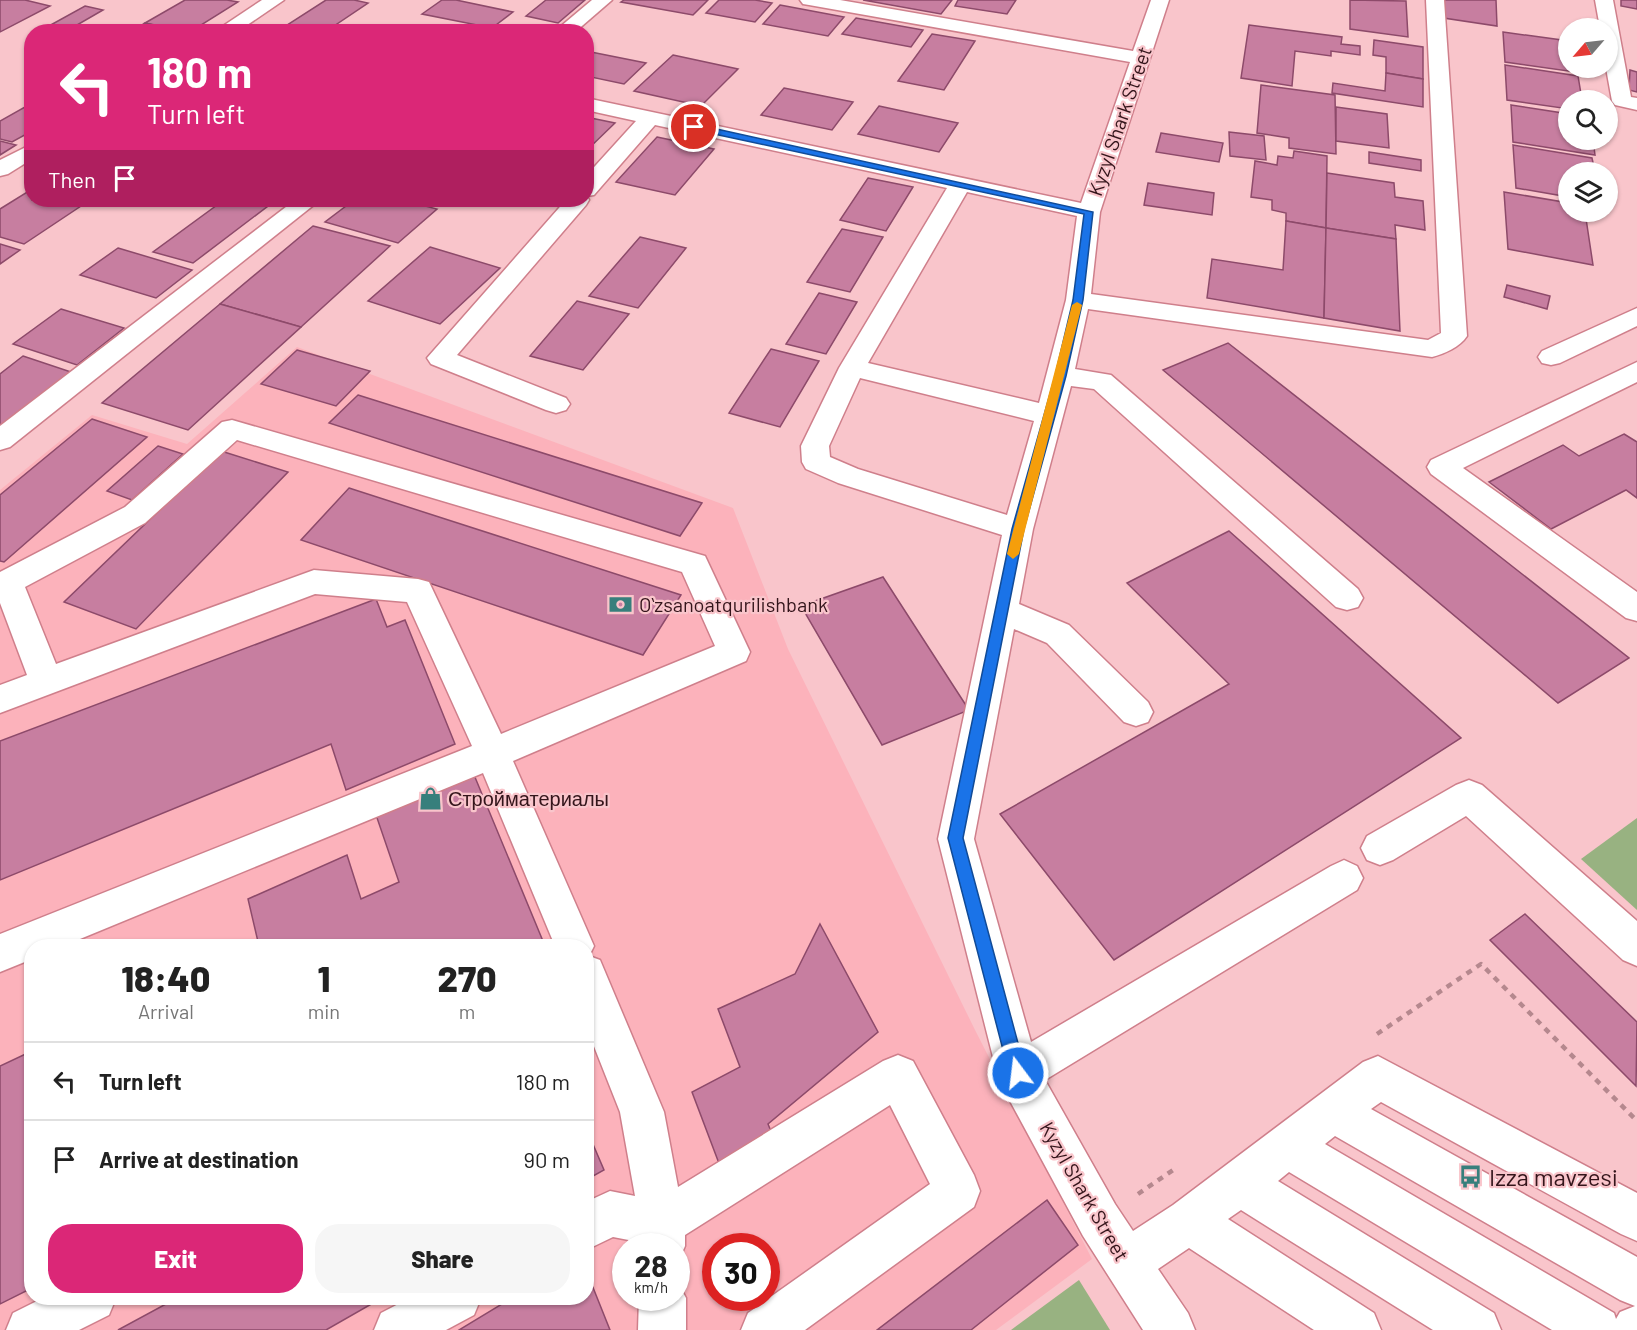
<!DOCTYPE html>
<html lang="en">
<head>
<meta charset="utf-8">
<style>
	body { margin:0; font-family:Barlow,sans-serif; background:#f6f6f6; color:#222; height:100vh; display:flex; flex-direction:column; font-size:22px; white-space:nowrap }
	* { box-sizing:border-box; margin:0 }
	p { font-size:20px; color:#767676 }
	.icon { flex:none; width:33px; height:33px; fill:none; stroke:currentColor; stroke-width:2; stroke-linecap:round; stroke-linejoin:round }
	.map { position:relative; flex:1; overflow:hidden }
	.drawer { position:absolute; left:24px; top:939px; width:570px; height:366px; display:flex; flex-direction:column; background:#fff; border-radius:24px; box-shadow:0 2px 4px #0004 }
	.drawer>* { flex:none }
	.banner { position:absolute; left:24px; top:24px; width:570px; height:183px; border-radius:24px; box-shadow:0 2px 4px #0004; background:#db2777; color:#fff; overflow:hidden }
	.needle { width:39px; rotate:242deg }
	.tools { position:absolute; left:1558px; top:18px; display:grid; gap:12px }
	.tools a { display:grid; place-items:center; width:60px; height:60px; border-radius:50%; background:#fff; box-shadow:0 2px 4px #0004; font-size:30px }
	.speed { position:absolute; left:612px; top:1233px; display:flex; gap:12px; font-size:30px; font-weight:700; text-align:center }
	.speed>* { display:grid; place-content:center; width:78px; height:78px; border-radius:50%; background:#fff; box-shadow:0 2px 4px #0004; line-height:1 }
	.speed small { font-size:15px; font-weight:400 }
	.speed .limit { border:9px solid #d22; background:#fff; color:#111 }
	.pin { position:absolute; display:grid; place-items:center; width:51px; height:51px; color:#fff; margin:-26px; border:3px solid #fff; border-radius:50%; box-shadow:0 2px 6px #0007 }
	.me { position:absolute; width:66px; margin:-33px; rotate:345deg; stroke-linejoin:round; filter:drop-shadow(0 0 4px #0008) }
	.turn { display:flex; align-items:center; gap:21px; height:126px; padding:0 24px; font-size:27px }
	.turn .icon { width:78px; height:78px; stroke-width:2.5 }
	.turn b { display:block; font-size:42px; line-height:51px }
	.then { display:flex; align-items:center; height:57px; padding:0 24px; background:#0003; gap:12px; font-size:22px }
	.eta { display:flex; justify-content:space-evenly; align-items:center; height:102px; text-align:center }
	.eta b { font-size:36px; font-weight:800; line-height:42px }
	.cta { display:flex; gap:12px; margin-top:auto; padding:12px 24px }
	.cta a { flex:1; height:69px; border-radius:24px; background:#db2777; color:#fff; font-size:24px; font-weight:800; line-height:69px; text-align:center }
	.cta a+a { background:#f6f6f6; color:#222 }
	ul { padding:0; list-style:none }
	li { display:flex; align-items:center; gap:18px; height:78px; padding:0 24px; border-top:2px solid #e0e0e0 }
	li div { flex:1 }
	li b { display:block; font-size:22px }
	li em { font-style:normal }
	.map>svg:first-child { display:block }
	.built { fill:#fcb2bb; fill-rule:evenodd }
	.green { fill:#98b281 }
	.building { fill:#c77ea0; stroke:#8d4a6a; stroke-width:1.5 }
	.lines { fill:none; stroke-linecap:round; stroke-linejoin:round }
	.minor-casing { stroke:#cf7f8b; stroke-width:3 }
	.path { stroke:#b5888e; stroke-width:4.5; stroke-dasharray:6 6; stroke-linecap:butt }
	.minor { fill:#fff; fill-rule:evenodd }
	.route { fill:#1a73e8; stroke:#114b97; stroke-width:1.5 }
	.slow { fill:#f59e0b }
	.labels { text-anchor:middle; dominant-baseline:central; stroke-width:4.5; stroke-linejoin:round; paint-order:stroke }
	.street-label { font-size:20px; fill:#34151b; stroke:#f9c5cb }
	.poi-label { font-size:20px; fill:#34151b; stroke:#f9c5cb; text-anchor:start }
	.near-poi-label { font-size:24px; fill:#34151b; stroke:#f9c5cb; text-anchor:start }
</style>
</head>
<body>
<div class="map">
<svg width="1637" height="1330" viewBox="0 0 1637 1330">
	<rect width="100%" height="100%" fill="#f9c5cb"/>
	<path class="built" d="M297,347L733,508L788,649L975,1030L1092,1259L996,1330H0V490L92,415L187,444ZM32,946H586V1298H32ZM626,1246H676V1298H626ZM716,1246H766V1298H716Z"/>
	<g class="green">
		<polygon points="1637,818 1637,910 1581,859"/>
		<polygon points="1079,1280 1110,1330 1011,1330"/>
	</g>
	<g class="building">
		<polygon points="0,0 25,0 50,6 0,32"/>
		<polygon points="185,0 227,0 238,2 190,32 145,23"/>
		<polygon points="326,0 354,0 368,3 325,32 287,25"/>
		<polygon points="442,0 456,0 513,12 492,28 422,14"/>
		<polygon points="546,0 585,0 558,23 526,16"/>
		<polygon points="624,0 708,0 693,15 621,2"/>
		<polygon points="719,0 755,0 772,3 755,22 706,13"/>
		<polygon points="863,0 952,0 941,14"/>
		<polygon points="958,0 1016,0 1007,14 955,6"/>
		<polygon points="1350,0 1406,1 1408,37 1350,29"/>
		<polygon points="1437,0 1496,0 1497,26 1437,17"/>
		<polygon points="1621,0 1637,0 1637,9 1621,6"/>
		<polygon points="780,5 844,17 828,36 763,24"/>
		<polygon points="85,6 103,10 65,32 38,32"/>
		<polygon points="856,18 923,30 911,47 842,34"/>
		<polygon points="145,23 183,32 130,32"/>
		<polygon points="1249,25 1342,37 1341,44 1360,46 1360,55 1331,51 1331,56 1295,51 1292,86 1241,78"/>
		<polygon points="1503,32 1569,41 1569,68 1575,68 1575,72 1505,62"/>
		<polygon points="932,34 975,41 944,90 898,81"/>
		<polygon points="1374,40 1423,47 1423,79 1386,73 1386,57 1373,55"/>
		<polygon points="586,51 646,63 624,84 586,76"/>
		<polygon points="673,55 738,69 701,106 634,91"/>
		<polygon points="1505,65 1578,76 1582,100 1569,100 1569,109 1507,100"/>
		<polygon points="1630,70 1637,72 1637,92 1629,90"/>
		<polygon points="1386,73 1423,79 1423,107 1332,93 1333,83 1385,91"/>
		<polygon points="1261,85 1335,95 1336,154 1289,148 1289,138 1257,133"/>
		<polygon points="784,88 853,102 832,130 761,115"/>
		<polygon points="32,103 32,131 12,142 0,139 0,121"/>
		<polygon points="1511,105 1569,114 1569,140 1593,140 1595,155 1513,142"/>
		<polygon points="879,106 958,123 939,152 858,134"/>
		<polygon points="1336,107 1387,114 1389,148 1336,141"/>
		<polygon points="586,117 615,123 586,151"/>
		<polygon points="1229,132 1264,136 1266,160 1230,156"/>
		<polygon points="1161,133 1223,143 1219,162 1156,152"/>
		<polygon points="657,137 714,149 675,195 616,182"/>
		<polygon points="0,141 16,145 0,155"/>
		<polygon points="1513,145 1592,158 1595,172 1569,172 1569,197 1516,188"/>
		<polygon points="1294,151 1327,156 1326,228 1286,221 1286,213 1272,210 1272,200 1251,197 1255,161 1277,165 1278,156 1293,158"/>
		<polygon points="1369,152 1421,160 1421,171 1369,163"/>
		<polygon points="1327,173 1394,183 1395,197 1423,201 1425,230 1395,225 1396,239 1326,228"/>
		<polygon points="868,178 913,187 886,231 840,220"/>
		<polygon points="1148,183 1214,193 1212,215 1144,205"/>
		<polygon points="32,189 32,200 90,200 24,244 0,237 0,209"/>
		<polygon points="1504,192 1569,203 1569,212 1585,212 1593,265 1508,249"/>
		<polygon points="224,200 276,200 193,263 153,252"/>
		<polygon points="354,200 402,200 437,209 398,243 325,222"/>
		<polygon points="1286,221 1326,228 1324,318 1207,298 1212,259 1283,270"/>
		<polygon points="313,226 390,246 301,327 220,304"/>
		<polygon points="1326,228 1396,239 1400,331 1324,318"/>
		<polygon points="842,229 883,237 850,292 807,282"/>
		<polygon points="640,237 686,248 638,308 589,296"/>
		<polygon points="0,244 20,250 0,264"/>
		<polygon points="430,247 500,268 440,324 368,301"/>
		<polygon points="118,248 192,270 156,298 80,275"/>
		<polygon points="1507,285 1550,296 1547,309 1504,297"/>
		<polygon points="819,293 857,302 826,354 786,344"/>
		<polygon points="577,301 629,314 583,370 530,356"/>
		<polygon points="220,304 301,327 188,430 102,403"/>
		<polygon points="61,309 124,328 77,365 13,344"/>
		<polygon points="1228,343 1629,658 1558,703 1163,370"/>
		<polygon points="771,349 819,361 780,427 729,413"/>
		<polygon points="297,350 370,371 336,406 261,384"/>
		<polygon points="23,356 74,373 0,431 0,374"/>
		<polygon points="358,395 702,503 680,536 329,423"/>
		<polygon points="92,419 147,437 4,562 0,561 0,495"/>
		<polygon points="1624,434 1637,442 1637,498 1626,490 1551,529 1489,482 1563,445 1579,456"/>
		<polygon points="158,446 183,454 132,500 107,491"/>
		<polygon points="221,451 288,472 136,629 64,602"/>
		<polygon points="349,488 681,595 643,655 301,540"/>
		<polygon points="1229,531 1461,738 1114,960 1000,814 1229,684 1127,583"/>
		<polygon points="883,577 969,710 882,745 801,606"/>
		<polygon points="376,599 387,627 405,620 455,744 346,790 331,744 0,880 0,741"/>
		<polygon points="472,770 545,946 259,946 248,899 347,855 361,899 399,882 375,812"/>
		<polygon points="1525,914 1637,1022 1636,1086 1490,940"/>
		<polygon points="820,924 878,1032 768,1124 775,1141 720,1166 692,1092 740,1067 718,1009 795,974"/>
		<polygon points="32,1051 32,1288 0,1304 0,1066"/>
		<polygon points="586,1128 604,1170 586,1180"/>
		<polygon points="1047,1200 1078,1245 971,1330 877,1330"/>
		<polygon points="586,1270 610,1330 459,1330 512,1298 586,1298"/>
		<polygon points="177,1298 382,1298 326,1330 118,1330"/>
	</g>
	<g class="lines">
		<defs>
			<g id="minor">
				<polygon points="262,0 284,0 237,32 214,32"/>
				<polygon points="592,0 612,0 575,32 554,32"/>
				<path d="M800,0H840L1133,51L1151,0H1169L1100,212L1091,294L1428,340L1441,333L1426,0H1444L1467,336C1460,347 1444,354 1432,357L1088,309L1075,369L1111,375L1358,589L1363,598L1358,607L1347,610L1336,607L1094,389L1071,386L1033,529L1019,604L1069,625L1148,702L1153,712L1148,722L1136,726L1124,722L1047,643L1014,629L974,839L1031,1042L1331,866L1344,860L1357,866L1363,878L1357,890L1045,1080L1115,1204L1133,1231L1173,1205L1363,1062L1378,1056L1637,1193V1241L1621,1234L1381,1102L1371,1109L1637,1257V1330H1552L1289,1172L1278,1181L1494,1313L1501,1330H1433L1241,1210L1228,1219L1374,1313L1381,1330H1314L1189,1248L1158,1269L1188,1313L1195,1330H1143L1083,1236L1003,1088L997,1073L938,839L1002,535L838,483L806,469L802,462L801,446L839,368L947,188L655,125L594,195L587,196L589,200L586,205L457,355L566,398L570,404L566,410L556,413L546,410L431,364L427,358L566,200H586V176L636,121L586,110V98L1081,203L1130,62L809,5L803,4ZM967,192L1077,216L1066,300L1039,403L868,363ZM860,378L1034,421L1007,515L858,469L830,457L829,446ZM1335,1136L1620,1300L1635,1306L1620,1312L1616,1319L1614,1313L1325,1144Z"/>
				<polygon points="1595,0 1613,0 1631,97 1637,98 1637,110 1615,105 1612,101 1606,68 1608,28 1600,28"/>
				<polygon points="32,144 32,159 8,174 0,176 0,160"/>
				<polygon points="295,200 320,200 10,447 0,450 0,426"/>
				<polygon points="1637,308 1637,326 1560,363 1551,365 1542,363 1538,357 1542,351"/>
				<polygon points="1637,362 1637,382 1463,468 1637,592 1637,621 1626,618 1431,474 1427,467 1431,460"/>
				<path d="M232,420L705,556L750,652L746,661L513,761L594,946L589,956L600,960L664,1112L678,1187L883,1061L898,1055L913,1061L974,1175L980,1191L974,1207L805,1330H741L748,1313L930,1184L890,1105L685,1235V1246L678,1262L676,1263V1246H639V1242L613,1237L586,1250V1202L610,1191L635,1196L620,1112L586,1026V946H555L483,773L63,946H32V959L0,972V934L472,746L407,602L315,594L0,713V685L27,675L0,603V572L125,507L222,422ZM237,440L682,572L715,646L501,734L429,582L418,579L314,570L56,664L25,587L145,523Z"/>
				<polygon points="1469,780 1482,785 1637,921 1637,966 1623,960 1466,816 1393,860 1380,865 1367,860 1361,848 1367,836 1456,785"/>
				<polygon points="676,1280 686,1298 686,1330 638,1330 639,1298 676,1298"/>
				<polygon points="43,1298 116,1298 109,1315 79,1330 6,1330 13,1313"/>
				<polygon points="410,1298 481,1298 474,1315 446,1330 374,1330 381,1313"/>
			</g>
		</defs>
		<use href="#minor" class="minor-casing"/>
		<g class="path">
			<polyline points="1377,1034 1481,964 1637,1121"/>
			<polyline points="1138,1194 1176,1168"/>
		</g>
		<use href="#minor" class="minor"/>
	</g>
	<polygon class="route" points="694,124 1093,212 1083,300 1066,376 1024,529 963,838 1026,1073 1024,1079 1018,1081 1011,1079 1009,1073 948,838 1012,529 1055,376 1073,300 1084,214 691,129 690,127"/>
	<polygon class="slow" points="1077,302 1082,305 1019,554 1013,559 1007,554 1072,305"/>
	<defs>
		<symbol id="bank-bare" viewBox="-9 -9 18 18"><path d="M-6-4H6V4H-6ZM0-2.3a2.3 2.3 0 1 0 0 4.6a2.3 2.3 0 1 0 0-4.6Z" fill="#377f7c" stroke="#f9c5cb" stroke-width="2.5" paint-order="stroke"/></symbol>
		<symbol id="shop-bare" viewBox="-9 -9 18 18"><path d="M-5-2.5h2.3a2.7 3.5 0 0 1 5.4 0H5L5.5 6h-11ZM-1.5-2.5h3a1.5 2.3 0 0 0-3 0Z" fill="#377f7c" stroke="#f9c5cb" stroke-width="2.5" paint-order="stroke"/></symbol>
		<symbol id="bus-bare" viewBox="-9 -9 18 18"><path d="M-5-6H5V4H4V6H2V4H-2V6H-4V4H-5ZM-3.5-4V0h7V-4ZM-3.5 1.2v1.5H-2V1.2ZM2 1.2v1.5H3.5V1.2Z" fill="#377f7c" stroke="#f9c5cb" stroke-width="2.5" paint-order="stroke"/></symbol>
	</defs>
	<g fill-rule="evenodd">
		<use href="#bank-bare" x="604" y="588" width="33" height="33"/>
		<use href="#shop-bare" x="414" y="782" width="33" height="33"/>
		<use href="#bus-bare" x="1454" y="1160" width="33" height="33"/>
	</g>
	<g class="labels">
		<g class="street-label">
			<text transform="translate(1119 121) rotate(-71)">Kyzyl Shark Street</text>
			<text transform="translate(1085 1191) rotate(60)">Kyzyl Shark Street</text>
		</g>
		<g class="poi-label">
			<text x="639" y="604">Oʻzsanoatqurilishbank</text>
			<text x="448" y="798">Стройматериалы</text>
		</g>
		<g class="near-poi-label">
			<text x="1489" y="1176">Izza mavzesi</text>
		</g>
	</g>
</svg>
<div class="tools">
<a><svg class="needle" viewBox="-14 -14 28 28"><path d="M0-13l5 13h-10z" fill="#e53935"/><path d="M0 13l5-13h-10z" fill="#767676"/></svg></a>
<a><svg class="icon" aria-label="search" viewBox="0 0 24 24"><circle cx="10" cy="10" r="6"/><path d="M15 15l6 6"/></svg></a>
<a><svg class="icon" aria-label="layers" viewBox="0 0 24 24"><path d="M12 4l9 5-9 5-9-5zM3 14l9 5 9-5"/></svg></a>
</div>
<div class="speed"><div>28<small>km/h</small></div><div class="limit">30</div></div>
<div class="pin" style="left:694px;top:127px;background:#d93025"><svg class="icon" aria-label="arrive" viewBox="0 0 24 24"><path d="M6 21V4h12l-3 4 3 4H6"/></svg></div>
<svg class="me" style="left:1018px;top:1073px" viewBox="-20 -20 40 40"><circle r="17" fill="#1a73e8" stroke="#fff" stroke-width="3"/><path d="M0-11L8 9 0 5-8 9z" fill="#fff"/></svg>
<div class="banner">
<div class="turn"><svg class="icon" aria-label="left" viewBox="0 0 24 24"><path d="M17 20v-9H6M10 6l-5 5 5 5"/></svg><div><b>180 m</b>Turn left</div></div>
<div class="then">Then<svg class="icon" aria-label="arrive" viewBox="0 0 24 24"><path d="M6 21V4h12l-3 4 3 4H6"/></svg></div>
</div>
<section class="drawer">
<div class="eta">
<div><b>18:40</b><p>Arrival</p></div>
<div><b>1</b><p>min</p></div>
<div><b>270</b><p>m</p></div>
</div>
<ul>
<li><svg class="icon" aria-label="left" viewBox="0 0 24 24"><path d="M17 20v-9H6M10 6l-5 5 5 5"/></svg><div><b>Turn left</b></div><em>180 m</em></li>
<li><svg class="icon" aria-label="arrive" viewBox="0 0 24 24"><path d="M6 21V4h12l-3 4 3 4H6"/></svg><div><b>Arrive at destination</b></div><em>90 m</em></li>
</ul>
<div class="cta"><a>Exit</a><a>Share</a></div>
</section>
</div>
</body>
</html>
